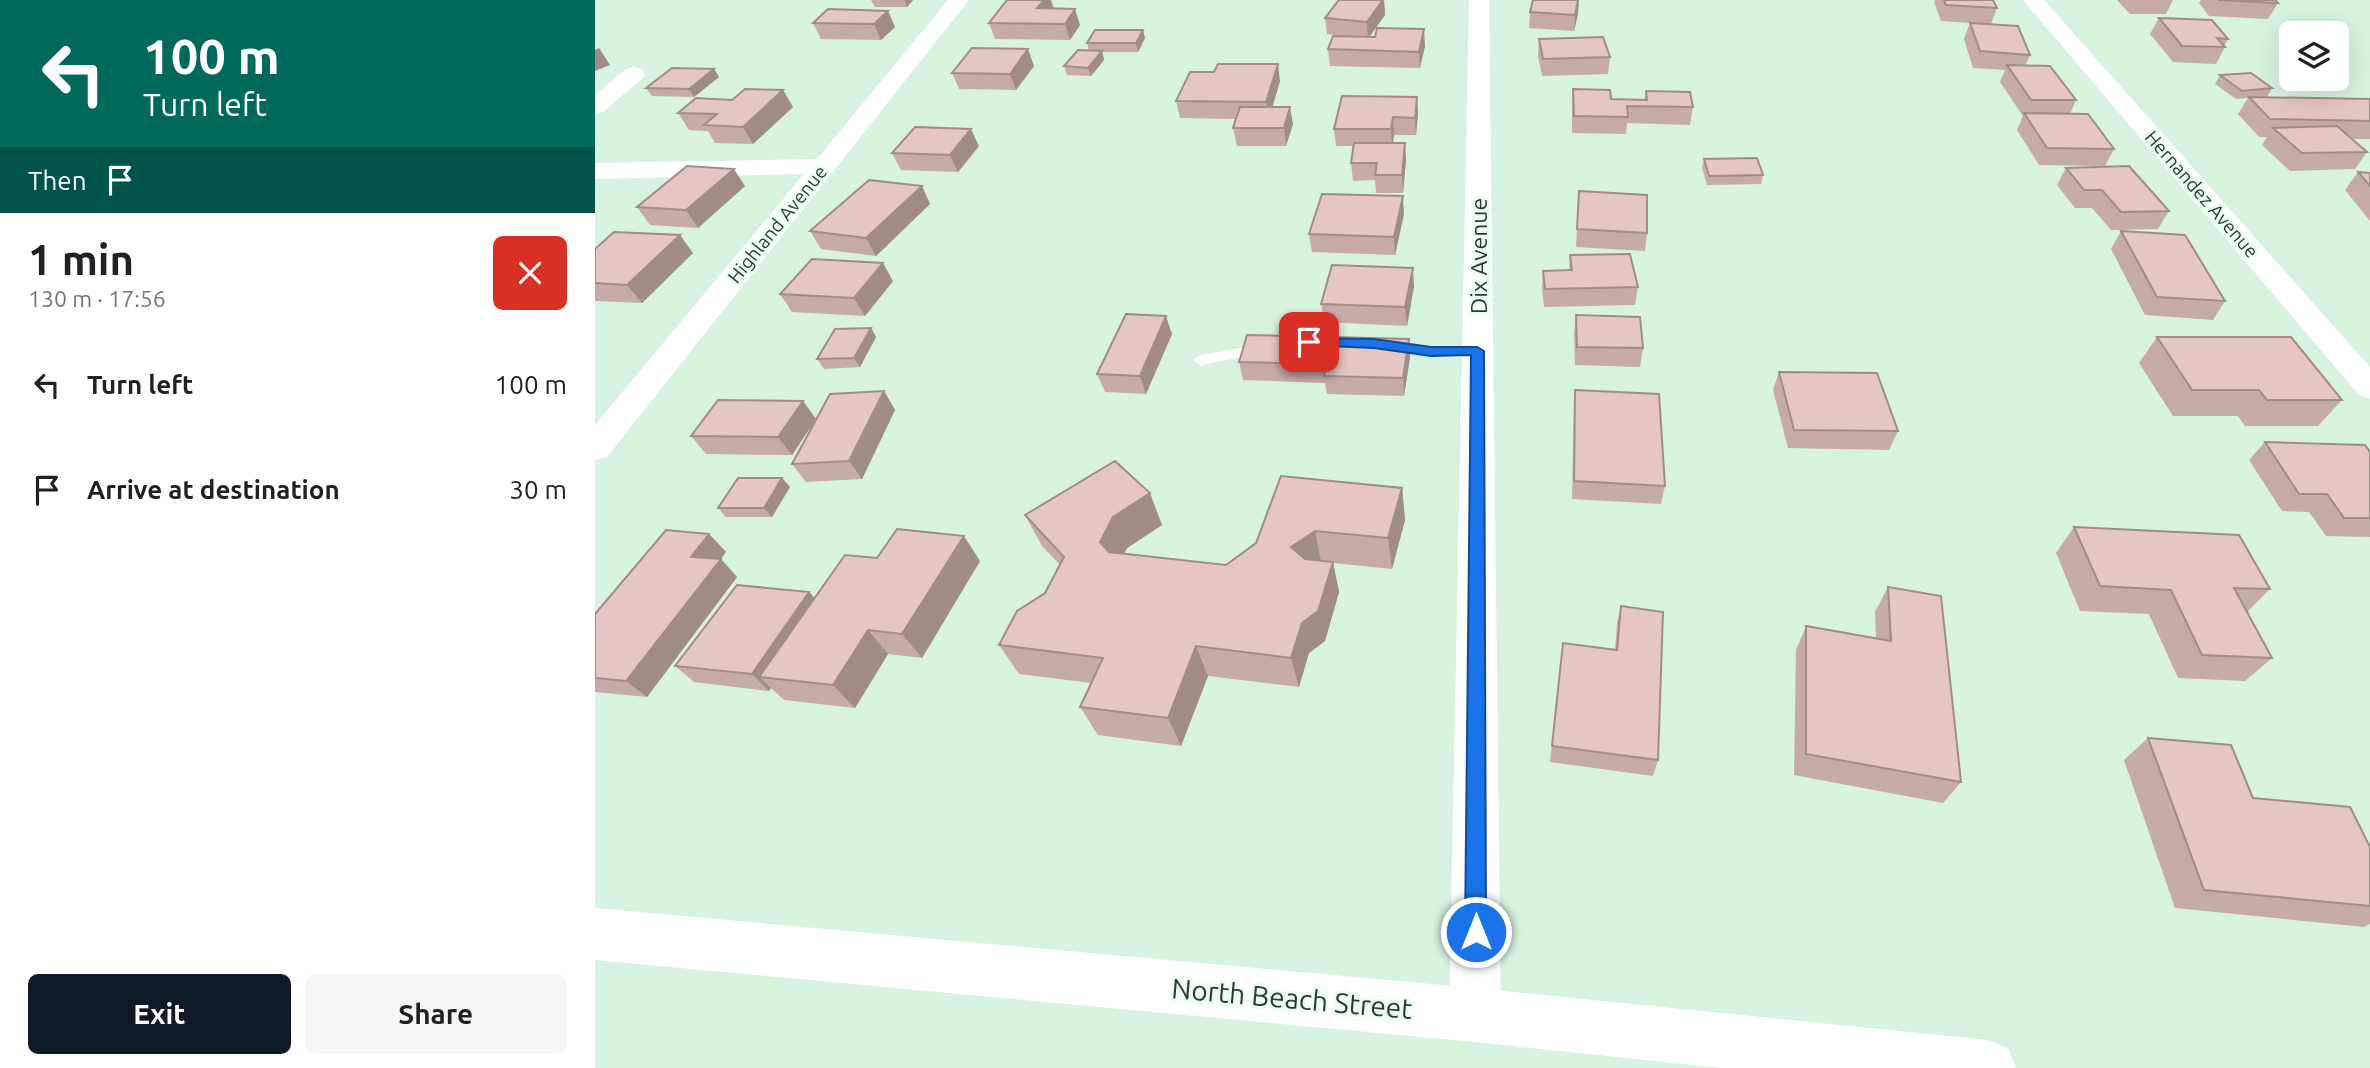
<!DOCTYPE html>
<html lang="en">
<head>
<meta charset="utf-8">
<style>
	body { margin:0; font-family:Ubuntu,sans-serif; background:#f6f6f6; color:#202124; height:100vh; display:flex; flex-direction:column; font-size:26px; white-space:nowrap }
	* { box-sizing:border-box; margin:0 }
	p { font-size:23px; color:#757577 }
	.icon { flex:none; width:38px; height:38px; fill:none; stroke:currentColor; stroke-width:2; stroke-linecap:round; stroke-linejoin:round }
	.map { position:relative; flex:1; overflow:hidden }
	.details { display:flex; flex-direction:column; background:#fff; width:595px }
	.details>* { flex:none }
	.guide { background:#00695c; color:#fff; overflow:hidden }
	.controls { position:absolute; left:1684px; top:21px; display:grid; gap:14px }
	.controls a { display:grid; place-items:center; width:70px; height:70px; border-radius:10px; background:#fff; box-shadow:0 7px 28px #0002; font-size:35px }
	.pin { position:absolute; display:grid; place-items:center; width:60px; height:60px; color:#fff; margin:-30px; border-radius:14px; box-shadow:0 4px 10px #0006 }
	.me { position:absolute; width:77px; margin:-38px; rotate:0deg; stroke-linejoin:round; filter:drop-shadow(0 0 5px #0008) }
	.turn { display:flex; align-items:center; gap:24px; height:147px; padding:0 28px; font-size:32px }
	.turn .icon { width:91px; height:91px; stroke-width:2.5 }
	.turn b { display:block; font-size:49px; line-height:60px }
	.then { display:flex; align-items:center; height:66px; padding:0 28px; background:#0003; gap:14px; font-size:26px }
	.round { display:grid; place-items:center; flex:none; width:74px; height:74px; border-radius:10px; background:#f6f6f6 }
	.head { display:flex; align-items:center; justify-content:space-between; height:119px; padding:0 28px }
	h1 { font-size:42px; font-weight:600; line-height:52px }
	.primary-button { display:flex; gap:14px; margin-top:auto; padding:14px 28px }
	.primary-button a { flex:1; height:80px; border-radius:10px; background:#111827; color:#fff; font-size:28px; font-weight:600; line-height:80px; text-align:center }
	.primary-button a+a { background:#f6f6f6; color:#202124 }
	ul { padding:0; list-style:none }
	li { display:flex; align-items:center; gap:21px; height:105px; padding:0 28px }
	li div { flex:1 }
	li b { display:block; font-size:26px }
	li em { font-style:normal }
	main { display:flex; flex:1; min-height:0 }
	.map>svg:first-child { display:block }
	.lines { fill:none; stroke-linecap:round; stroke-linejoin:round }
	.service { fill:#fff; fill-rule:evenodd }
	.minor { fill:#fff; fill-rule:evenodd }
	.tertiary { fill:#fff; fill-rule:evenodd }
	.wall { fill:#c5aaa9 }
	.shaded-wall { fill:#a08b89 }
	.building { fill:#e5c6c4; stroke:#a08b89; stroke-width:2 }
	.route { fill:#1a73e8; stroke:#114b97; stroke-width:2 }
	.labels { text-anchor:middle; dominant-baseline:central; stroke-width:6; stroke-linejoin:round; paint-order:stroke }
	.far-street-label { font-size:19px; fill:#2f3933; stroke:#e8fef0 }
	.street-label { font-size:23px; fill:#2f3933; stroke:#e8fef0 }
	.near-street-label { font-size:28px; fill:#2f3933; stroke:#e8fef0 }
</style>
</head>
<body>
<main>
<section class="details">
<div class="guide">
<div class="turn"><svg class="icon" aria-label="left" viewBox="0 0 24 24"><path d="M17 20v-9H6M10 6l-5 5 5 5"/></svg><div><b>100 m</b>Turn left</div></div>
<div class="then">Then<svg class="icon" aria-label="arrive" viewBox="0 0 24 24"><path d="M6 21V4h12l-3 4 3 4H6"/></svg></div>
</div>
<div class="head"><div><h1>1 min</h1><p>130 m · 17:56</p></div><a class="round" style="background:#d93025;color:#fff"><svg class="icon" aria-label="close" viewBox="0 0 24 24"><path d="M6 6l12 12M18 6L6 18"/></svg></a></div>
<ul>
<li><svg class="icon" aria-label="left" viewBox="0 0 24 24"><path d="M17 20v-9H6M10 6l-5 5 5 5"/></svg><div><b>Turn left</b></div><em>100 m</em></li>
<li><svg class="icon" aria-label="arrive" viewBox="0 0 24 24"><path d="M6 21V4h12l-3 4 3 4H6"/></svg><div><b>Arrive at destination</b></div><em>30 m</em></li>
</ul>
<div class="primary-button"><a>Exit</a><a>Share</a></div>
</section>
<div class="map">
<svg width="1775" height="1068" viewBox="0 0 1775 1068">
	<rect width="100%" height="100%" fill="#d7f2e1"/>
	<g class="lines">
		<g class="service">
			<path d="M792,341L836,347L882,346L889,351C877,364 806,354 787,349L785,346L787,343Z"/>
			<polygon points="670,344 677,349 675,352 605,365 598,360 605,355"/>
		</g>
		<g class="minor">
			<polygon points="353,0 374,0 12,457 0,460 0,425 209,174 0,179 0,163 222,159"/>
			<polygon points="874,0 894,0 906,1015 898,1033 880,1041 862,1033 854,1015"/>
			<polygon points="1428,0 1449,0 1775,367 1775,398 1764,395"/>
			<polygon points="39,67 47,69 50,74 47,79 8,112 0,114 0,95 31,69"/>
		</g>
		<polygon class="tertiary" points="0,908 880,988 1393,1040 1413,1048 1421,1068 1126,1068 880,1042 0,960"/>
	</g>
	<g class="wall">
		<polygon points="276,0 318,0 312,7 280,7"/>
		<polygon points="743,0 789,0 790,15 774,37 830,46 825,68 735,66 733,49 755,37 732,34 730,18"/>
		<polygon points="1340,0 1398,0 1402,8 1396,24 1435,55 1430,66 1481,100 1475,114 1519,149 1510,166 1444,165 1422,130 1428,116 1405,82 1410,70 1378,68 1369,39 1375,23 1346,21 1339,2"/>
		<polygon points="1522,0 1578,0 1571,14 1535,14"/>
		<polygon points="1606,0 1680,0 1683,3 1673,19 1614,16 1604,3"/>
		<polygon points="459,8 485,25 475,40 400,39 394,23"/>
		<polygon points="233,9 300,27 286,40 226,39 218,23"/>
		<polygon points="935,12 983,14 979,31 934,28"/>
		<polygon points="1564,18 1633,39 1629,46 1630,47 1621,64 1578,62 1555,34"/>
		<polygon points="550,38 543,52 507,52 509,60 496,76 472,75 469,66 494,51 492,43"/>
		<polygon points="944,39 1015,57 1013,74 947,76 943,56"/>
		<polygon points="439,66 421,90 364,89 357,73"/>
		<polygon points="119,69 124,77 99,97 57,96 51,88"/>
		<polygon points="1625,75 1677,88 1672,97 1665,97 1775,99 1775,139 1757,139 1772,152 1760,169 1695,171 1667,145 1672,137 1664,137 1643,114 1653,98 1641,99 1620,84"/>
		<polygon points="685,81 677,107 698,124 691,146 642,146 638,128 641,119 585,118 581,101"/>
		<polygon points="978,89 1016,99 1049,100 1051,91 1098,107 1095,125 1032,123 1031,134 977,133 977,106"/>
		<polygon points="188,90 198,107 158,144 120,143 113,131 94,130 83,113 137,100"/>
		<polygon points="822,97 823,114 821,135 799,135 798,143 810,143 811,160 808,193 781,193 780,180 758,181 756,163 758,146 741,146 739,129"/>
		<polygon points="384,146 363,172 306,170 297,153"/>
		<polygon points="1109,159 1168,175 1166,184 1112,185 1107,168"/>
		<polygon points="1471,168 1574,211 1563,229 1516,230 1497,208 1480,208 1462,185"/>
		<polygon points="1763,172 1775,173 1775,221 1750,190"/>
		<polygon points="150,186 103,228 55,225 42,207"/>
		<polygon points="327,186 335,204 281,256 226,249 215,231"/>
		<polygon points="984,191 1052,233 1050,251 981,247"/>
		<polygon points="809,214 800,255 717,252 714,234"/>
		<polygon points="1526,231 1630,301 1618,320 1550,315 1516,249"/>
		<polygon points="0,249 98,253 47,303 0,301"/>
		<polygon points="975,255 1043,287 1040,305 949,307 947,289 948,271 974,270"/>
		<polygon points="298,281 270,316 197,312 185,294"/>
		<polygon points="819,286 812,326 729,322 726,304"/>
		<polygon points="981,315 1048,348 1045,367 980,365 979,334"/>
		<polygon points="276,328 281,337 265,367 229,369 222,359"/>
		<polygon points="577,334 551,394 510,392 502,374"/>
		<polygon points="1562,337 1747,400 1723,426 1650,426 1643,416 1578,416 1544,363"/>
		<polygon points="814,339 815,357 809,396 732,394 730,383 648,380 644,362"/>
		<polygon points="1184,372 1303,431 1294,450 1193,448 1178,390"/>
		<polygon points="980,390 1070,486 1066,504 977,499 979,409"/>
		<polygon points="289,391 300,410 267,479 211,482 197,464"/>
		<polygon points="208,401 221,419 197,455 111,454 96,436"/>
		<polygon points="1670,442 1775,452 1775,537 1731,536 1714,512 1687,511 1654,460"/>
		<polygon points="187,478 195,487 177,517 131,517 123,508"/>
		<polygon points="807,488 810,520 797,569 738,563 744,592 730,641 714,653 704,687 613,676 586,746 503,735 485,707 496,683 424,674 404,645 450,593 465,565 447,546 430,515 567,525 532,548 529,554 631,565"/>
		<polygon points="1479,527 1675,589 1652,612 1677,658 1650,681 1583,678 1554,614 1485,611 1461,553"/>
		<polygon points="114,534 131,552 125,559 142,577 52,697 0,692 0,614"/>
		<polygon points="282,558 385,561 327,658 293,654 260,708 189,700 176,688 174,691 99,682 80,666 214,592 220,598"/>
		<polygon points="1293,587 1366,782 1348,803 1199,775 1201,650 1211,626 1281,638 1280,612"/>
		<polygon points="1026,606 1063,760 1058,776 955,762 968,643 1020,650 1022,623"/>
		<polygon points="1553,738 1658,798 1775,847 1775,924 1769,927 1580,908 1529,760"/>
	</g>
	<g class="shaded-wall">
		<polygon points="309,0 318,0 312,7"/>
		<polygon points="449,0 456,0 459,9 448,25 442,8"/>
		<polygon points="788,0 789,0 790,15 773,39 772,22"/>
		<polygon points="984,0 983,14 979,31 980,15"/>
		<polygon points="480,9 485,25 475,40 470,24"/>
		<polygon points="293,11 300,27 286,40 279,24"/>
		<polygon points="829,29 830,46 825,68 824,52"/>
		<polygon points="548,30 550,38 543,52 541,43"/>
		<polygon points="4,48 15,65 0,71 0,50"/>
		<polygon points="433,49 439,66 421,90 415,74"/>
		<polygon points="507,51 509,60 496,76 493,68"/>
		<polygon points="683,64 685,81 674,119 671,102"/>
		<polygon points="119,69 124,77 99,97 94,89"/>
		<polygon points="188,90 198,107 158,144 148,127"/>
		<polygon points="822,97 823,114 821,135 820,118"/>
		<polygon points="695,107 698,124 691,146 689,128"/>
		<polygon points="798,117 799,135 797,147 796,129"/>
		<polygon points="376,129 384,146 363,172 355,155"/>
		<polygon points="810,143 811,160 808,193 807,175"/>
		<polygon points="139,169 150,186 103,228 91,210"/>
		<polygon points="327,186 335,204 281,256 271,238"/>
		<polygon points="808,196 809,214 800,255 799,237"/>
		<polygon points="85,235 98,253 47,303 32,285"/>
		<polygon points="288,263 298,281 270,316 259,298"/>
		<polygon points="818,268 819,286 812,326 810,307"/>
		<polygon points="571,316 577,334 551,394 545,376"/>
		<polygon points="276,328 281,337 265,367 259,358"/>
		<polygon points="814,339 815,357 809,396 808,378"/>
		<polygon points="289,391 300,410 267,479 254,461"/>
		<polygon points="208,401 221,419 197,455 183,437"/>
		<polygon points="187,478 195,487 177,517 169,508"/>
		<polygon points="807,488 810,520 797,569 793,538"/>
		<polygon points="555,493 567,525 532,548 519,573 505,542 518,517"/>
		<polygon points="720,531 726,562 704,578 696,547"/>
		<polygon points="114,534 131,552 114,574 96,557"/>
		<polygon points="369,536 385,561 327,658 307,634"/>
		<polygon points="126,559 142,577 52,697 31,681"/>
		<polygon points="738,562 744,592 730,641 714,653 704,687 696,658 707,623"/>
		<polygon points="214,592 229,609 164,677 176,688 174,691 157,674"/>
		<polygon points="273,630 293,654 260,708 238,685"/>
		<polygon points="601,646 613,676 586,746 573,718"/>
	</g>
	<g class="building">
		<polygon points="412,0 449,0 442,8 480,9 470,24 394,23"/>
		<polygon points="744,0 788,0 772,22 730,18"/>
		<polygon points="938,0 983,0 980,15 935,12"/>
		<polygon points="1349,0 1398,0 1402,8 1351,5"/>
		<polygon points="1623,0 1680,0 1683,3"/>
		<polygon points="233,9 293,11 279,24 218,23"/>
		<polygon points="1564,18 1617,20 1633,39 1622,38 1630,47 1587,46"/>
		<polygon points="1375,23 1423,26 1435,55 1385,51"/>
		<polygon points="782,28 829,29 824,52 733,49 738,36 780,37"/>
		<polygon points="500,30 548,30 541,43 492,43"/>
		<polygon points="1008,37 1015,57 948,59 944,39"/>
		<polygon points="377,48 433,49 415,74 357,73"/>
		<polygon points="483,50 507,51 493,68 469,66"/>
		<polygon points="623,64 683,64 671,102 581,101 595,72 619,72"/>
		<polygon points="1412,65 1455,66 1481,100 1436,100"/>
		<polygon points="77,68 119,69 94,89 51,88"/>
		<polygon points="1656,73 1677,88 1647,91 1625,75"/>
		<polygon points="150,89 188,90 148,127 109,125 122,114 83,113 101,98 137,100"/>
		<polygon points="978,89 1015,90 1016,99 1052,100 1051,91 1095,92 1098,107 1032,106 1033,117 979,116"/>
		<polygon points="747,96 822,97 820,118 798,117 796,129 739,129"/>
		<polygon points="1654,97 1775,99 1775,121 1675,119"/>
		<polygon points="645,107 695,107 689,128 638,128"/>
		<polygon points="1429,113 1493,114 1519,149 1452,148"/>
		<polygon points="1742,126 1772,152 1707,153 1678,128"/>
		<polygon points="320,127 376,129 355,155 297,153"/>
		<polygon points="759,143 810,143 807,175 780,175 782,163 756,163"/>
		<polygon points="1162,158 1168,175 1114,176 1109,159"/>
		<polygon points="92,166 139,169 91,210 42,207"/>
		<polygon points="1534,166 1574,211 1526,212 1507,190 1489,190 1471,168"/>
		<polygon points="1763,172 1775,173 1775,186"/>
		<polygon points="274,180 327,186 271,238 215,231"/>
		<polygon points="984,191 1052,195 1052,233 982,229"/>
		<polygon points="727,194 808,196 799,237 714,234"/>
		<polygon points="1526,231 1590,235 1630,301 1562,297"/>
		<polygon points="19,232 85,235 32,285 0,283 0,249"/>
		<polygon points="1035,254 1043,287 950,289 948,271 977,270 975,255"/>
		<polygon points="217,259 288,263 259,298 185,294"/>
		<polygon points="737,265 818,268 810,307 726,304"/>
		<polygon points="531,314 571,316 545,376 502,374"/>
		<polygon points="981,315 1045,317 1048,348 982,347"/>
		<polygon points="276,328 259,358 222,359 240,329"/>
		<polygon points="652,335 814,339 808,378 729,376 732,364 644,362"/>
		<polygon points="1562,337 1696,337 1747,400 1672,400 1664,390 1597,390"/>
		<polygon points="1184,372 1282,373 1303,431 1199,430"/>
		<polygon points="980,390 1064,394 1070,486 979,481"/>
		<polygon points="289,391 254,461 197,464 235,394"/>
		<polygon points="123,400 208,401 183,437 96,436"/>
		<polygon points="1670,442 1770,445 1775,452 1775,518 1749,518 1732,494 1704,494"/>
		<polygon points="520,461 555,493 518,517 505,542 514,552 631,565 661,543 686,476 807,488 793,538 720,531 696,547 710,559 738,562 723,611 707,623 696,658 601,646 573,718 485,707 508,658 404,645 422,611 450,593 469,557 430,515"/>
		<polygon points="143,478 187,478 169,508 123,508"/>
		<polygon points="1479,527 1644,535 1675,589 1639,588 1677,658 1607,655 1576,590 1505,586"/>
		<polygon points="302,529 369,536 307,634 273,630 238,685 164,677 250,555 282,558"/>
		<polygon points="71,530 114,534 96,557 126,559 31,681 0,678 0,614"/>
		<polygon points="142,585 214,592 157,674 80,666"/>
		<polygon points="1293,587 1346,596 1366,782 1211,754 1211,626 1296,641"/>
		<polygon points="1026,606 1068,612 1063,760 957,746 968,643 1022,650"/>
		<polygon points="1553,738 1636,745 1658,798 1755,807 1775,847 1775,906 1609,890"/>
	</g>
	<polygon class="route" points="714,338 779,339 836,347 882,347 889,351 891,932 888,940 881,943 873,940 870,932 876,355 836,356 779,348 709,345 709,339"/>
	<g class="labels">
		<g class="far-street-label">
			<text transform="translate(1607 194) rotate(49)">Hernandez Avenue</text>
			<text transform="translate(182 224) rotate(-51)">Highland Avenue</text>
		</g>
		<g class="street-label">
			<text transform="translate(883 256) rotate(-90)">Dix Avenue</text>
		</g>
		<g class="near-street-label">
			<text transform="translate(697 998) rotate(5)">North Beach Street</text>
		</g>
	</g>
</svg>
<div class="controls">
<a><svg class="icon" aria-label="layers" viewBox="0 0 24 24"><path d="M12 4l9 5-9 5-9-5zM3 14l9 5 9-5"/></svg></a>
</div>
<div class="pin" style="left:714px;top:342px;background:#d93025"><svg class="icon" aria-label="arrive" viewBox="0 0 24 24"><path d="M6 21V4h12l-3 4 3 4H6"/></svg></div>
<svg class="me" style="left:881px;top:932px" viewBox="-20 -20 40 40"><circle r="17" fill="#1a73e8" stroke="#fff" stroke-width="3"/><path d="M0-11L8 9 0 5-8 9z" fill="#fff"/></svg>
</div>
</main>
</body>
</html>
